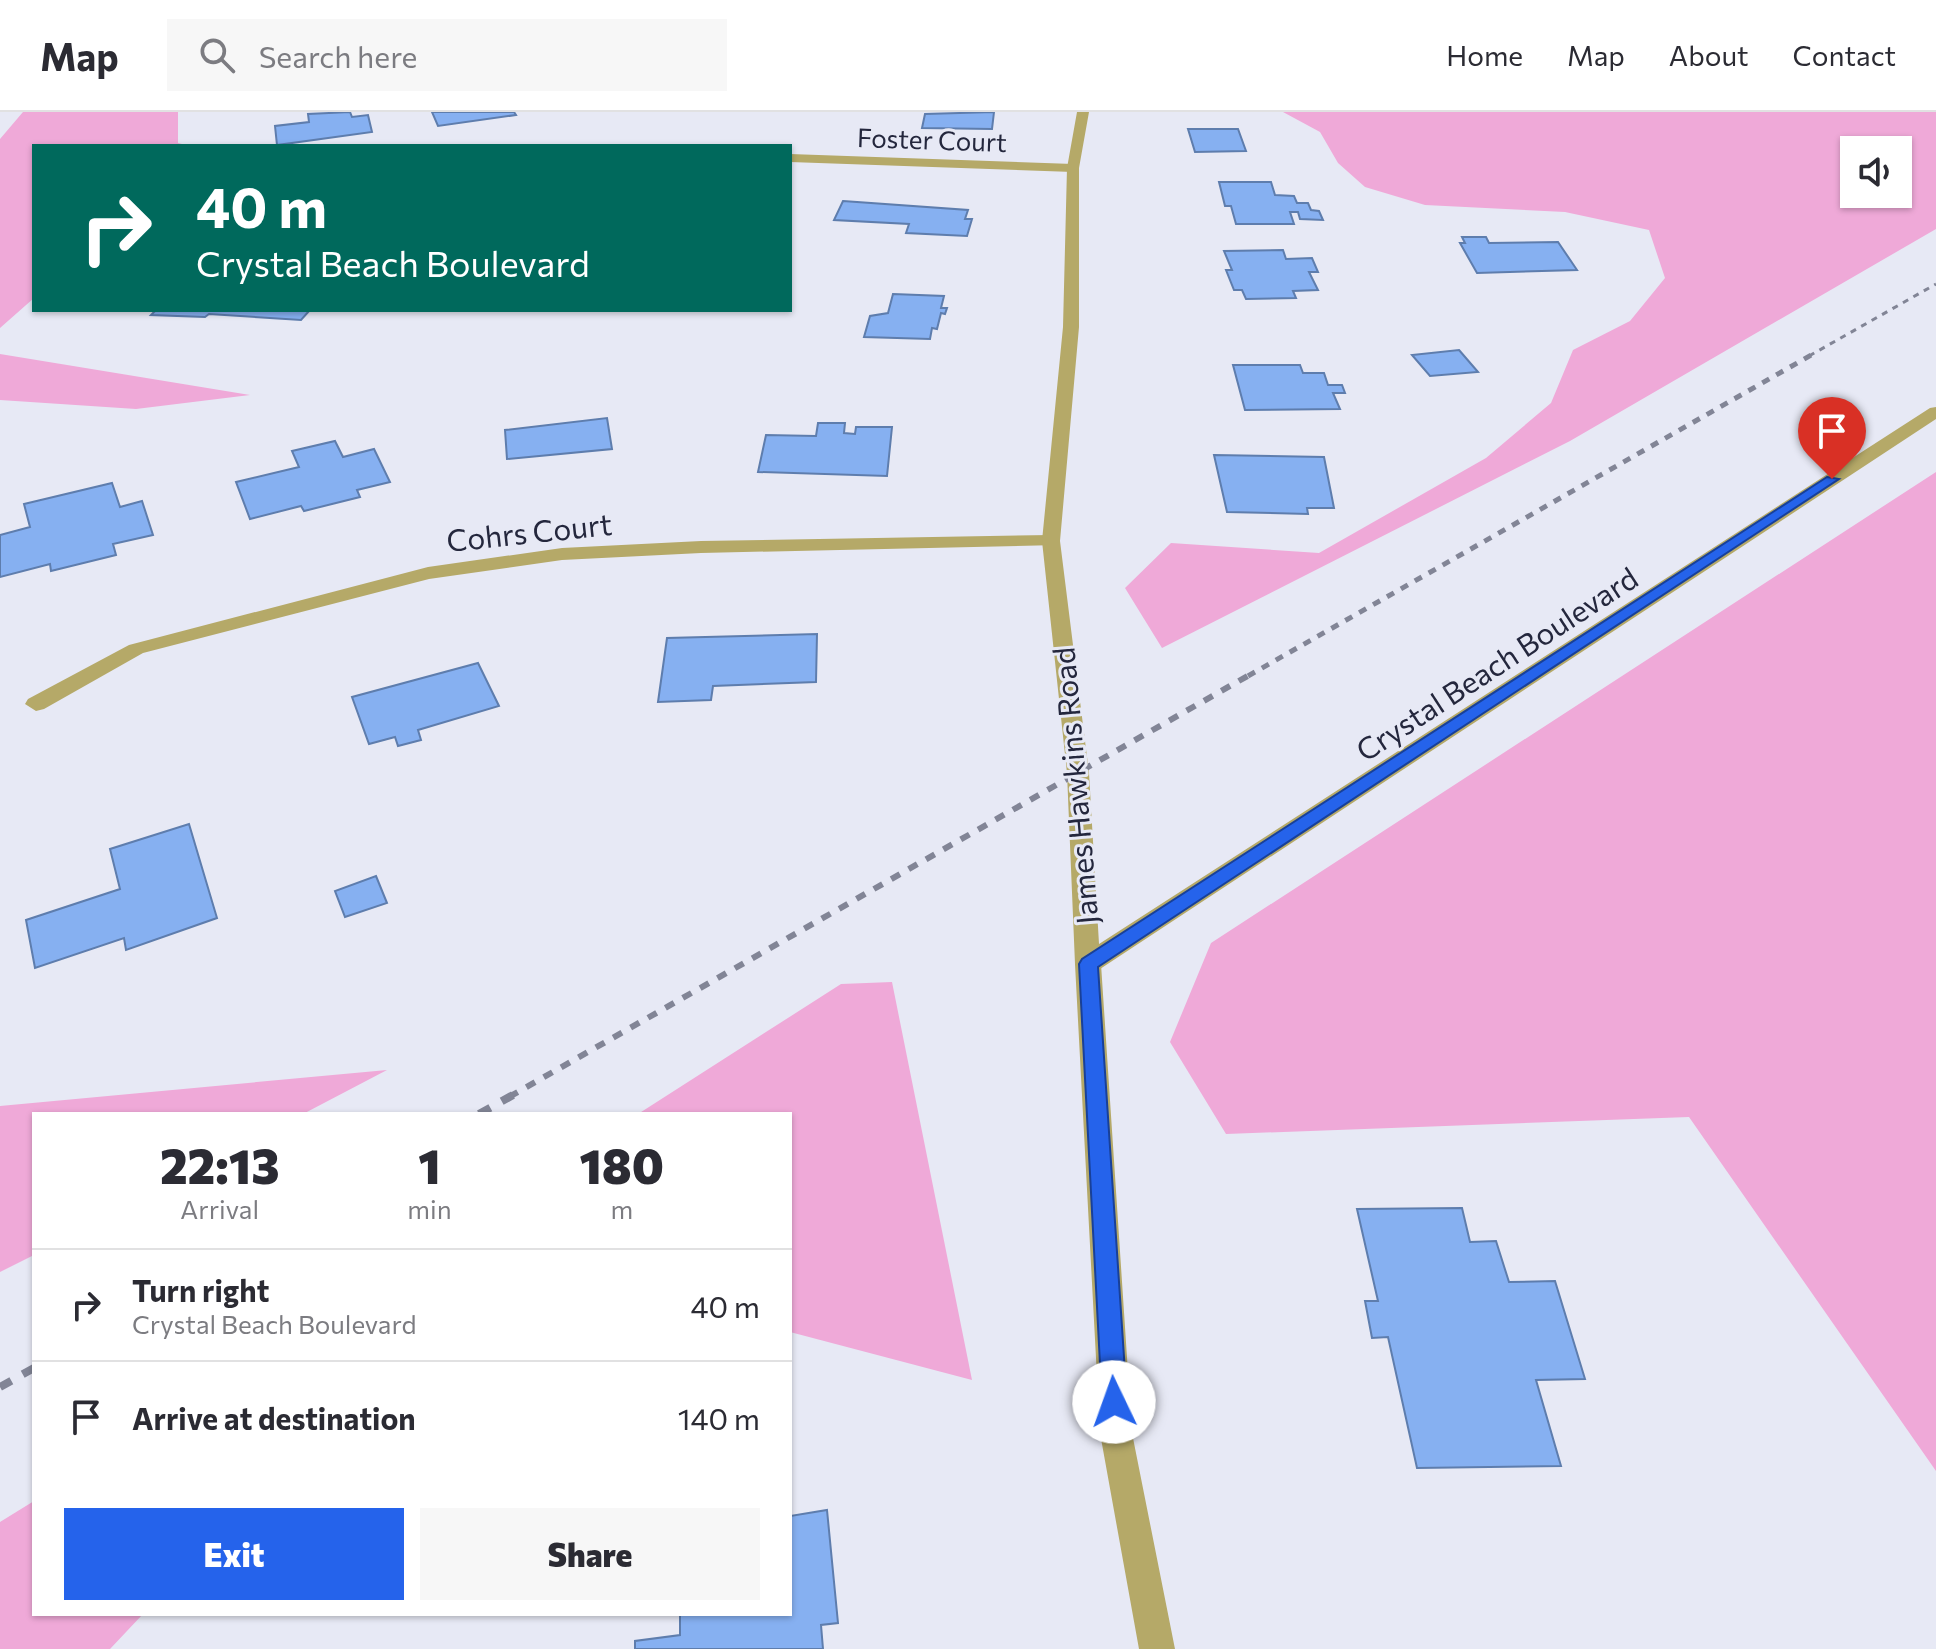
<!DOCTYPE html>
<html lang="en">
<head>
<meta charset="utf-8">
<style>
	body { margin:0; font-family:Commissioner,sans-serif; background:#f7f7f7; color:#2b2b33; height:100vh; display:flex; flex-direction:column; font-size:30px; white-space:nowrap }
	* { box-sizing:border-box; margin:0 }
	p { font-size:26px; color:#7c7c81 }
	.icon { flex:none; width:44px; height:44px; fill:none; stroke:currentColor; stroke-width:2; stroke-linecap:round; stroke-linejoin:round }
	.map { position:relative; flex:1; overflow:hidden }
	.details { position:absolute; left:32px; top:1000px; width:760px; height:504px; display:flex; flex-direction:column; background:#fff; border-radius:0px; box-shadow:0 2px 6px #0004 }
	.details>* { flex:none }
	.top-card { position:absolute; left:32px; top:32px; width:760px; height:168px; border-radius:0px; box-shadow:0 2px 6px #0004; background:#00695c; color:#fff; overflow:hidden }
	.controls { position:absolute; left:1840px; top:24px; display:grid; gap:16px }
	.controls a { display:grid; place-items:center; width:72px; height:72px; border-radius:0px; background:#fff; box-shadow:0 2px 6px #0004; font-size:40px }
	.pin { position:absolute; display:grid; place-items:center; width:68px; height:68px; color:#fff; margin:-82px -34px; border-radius:50% 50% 50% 0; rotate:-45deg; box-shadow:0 0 8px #0007 }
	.pin .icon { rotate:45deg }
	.me { position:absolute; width:88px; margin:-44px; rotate:357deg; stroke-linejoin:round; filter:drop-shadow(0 0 6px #0008) }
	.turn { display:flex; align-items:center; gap:28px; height:168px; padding:0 32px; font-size:36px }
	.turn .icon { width:104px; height:104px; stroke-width:2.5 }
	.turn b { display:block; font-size:56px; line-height:68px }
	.eta { display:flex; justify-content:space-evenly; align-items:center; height:136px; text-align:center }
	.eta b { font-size:48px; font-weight:800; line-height:56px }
	.primary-button { display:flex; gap:16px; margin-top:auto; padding:16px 32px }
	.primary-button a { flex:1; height:92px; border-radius:0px; background:#2563eb; color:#fff; font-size:32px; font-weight:800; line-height:92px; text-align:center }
	.primary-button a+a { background:#f7f7f7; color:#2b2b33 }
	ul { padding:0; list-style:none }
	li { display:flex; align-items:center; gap:24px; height:112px; padding:0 32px; border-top:2px solid #e1e1e2 }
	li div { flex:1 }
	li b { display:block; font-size:30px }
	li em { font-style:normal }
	header { display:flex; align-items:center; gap:48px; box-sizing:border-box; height:112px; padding:0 40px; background:#fff; border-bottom:2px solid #e1e1e2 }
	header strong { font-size:38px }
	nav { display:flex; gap:44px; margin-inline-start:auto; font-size:28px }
	.search { width:560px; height:72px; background:#f7f7f7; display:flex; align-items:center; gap:20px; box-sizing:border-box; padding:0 28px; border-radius:0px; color:#7c7c81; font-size:30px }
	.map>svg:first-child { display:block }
	.green { fill:#efa9d8; fill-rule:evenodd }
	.building { fill:#86b0f1; stroke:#5e7dad; stroke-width:2 }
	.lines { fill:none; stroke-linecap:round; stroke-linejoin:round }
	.minor { fill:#b5a968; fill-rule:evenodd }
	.tertiary { fill:#b5a968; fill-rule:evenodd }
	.rail-far3 { stroke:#828596; stroke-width:3; stroke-dasharray:6 6; stroke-linecap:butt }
	.rail-far2 { stroke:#828596; stroke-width:5; stroke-dasharray:8 8; stroke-linecap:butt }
	.rail-far1 { stroke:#828596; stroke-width:6; stroke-dasharray:10 10; stroke-linecap:butt }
	.rail { stroke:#828596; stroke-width:8; stroke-dasharray:13 13; stroke-linecap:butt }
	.route { fill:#2563eb; stroke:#184099; stroke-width:2 }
	.labels { text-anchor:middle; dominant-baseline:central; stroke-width:6; stroke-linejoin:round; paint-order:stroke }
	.far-street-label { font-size:26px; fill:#24273d; stroke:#e7e9f5 }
	.street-label { font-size:30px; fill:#24273d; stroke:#e7e9f5 }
</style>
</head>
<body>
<header>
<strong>Map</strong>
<div class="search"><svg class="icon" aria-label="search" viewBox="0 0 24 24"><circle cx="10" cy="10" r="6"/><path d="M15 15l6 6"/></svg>Search here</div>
<nav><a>Home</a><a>Map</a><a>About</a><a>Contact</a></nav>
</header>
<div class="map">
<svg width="1936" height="1537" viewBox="0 0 1936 1537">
	<rect width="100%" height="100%" fill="#e7e9f5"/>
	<g class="green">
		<polygon points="23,0 178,0 178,31 190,34 34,34 34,186 0,216 0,27"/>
		<path d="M1283,0H1936V117L1570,329L1162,536L1125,476L1171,431L1319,441L1486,346L1551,291L1573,238L1630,209L1665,166L1649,118L1565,100L1425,93L1365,75L1338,51L1320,20ZM1854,38H1898V82H1854Z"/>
		<polygon points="0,242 250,283 136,297 0,288"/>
		<polygon points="1936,360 1936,1359 1689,1005 1226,1022 1170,930 1211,831"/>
		<polygon points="892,870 972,1268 790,1220 790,1002 638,1002 841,872"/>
		<polygon points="387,958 303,1002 34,1002 34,1143 0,1160 0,994"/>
		<polygon points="34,1389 34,1502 143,1502 110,1537 0,1537 0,1410"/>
	</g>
	<g class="building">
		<polygon points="350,0 352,5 368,3 372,20 277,33 275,14 309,10 308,2"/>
		<polygon points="432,0 514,0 516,3 438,14"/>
		<polygon points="994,0 992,17 922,16 925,2"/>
		<polygon points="1188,17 1238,17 1246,39 1195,40"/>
		<polygon points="1219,70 1271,70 1275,83 1294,84 1297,91 1308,91 1311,98 1319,99 1323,108 1300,107 1298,100 1290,100 1294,112 1236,112 1231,94 1225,94"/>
		<polygon points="843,89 968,98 965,107 972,107 967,124 906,121 909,112 834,108"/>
		<polygon points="1462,125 1486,125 1489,131 1558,130 1577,158 1477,161 1460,131 1465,131"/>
		<polygon points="1283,138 1286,147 1312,146 1318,160 1309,160 1318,178 1293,179 1296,186 1246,187 1242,178 1234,178 1226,158 1232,158 1224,139"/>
		<polygon points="893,182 944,184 941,196 947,196 945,202 941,201 937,217 932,216 930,227 864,225 870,204 888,201"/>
		<polygon points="156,198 310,198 301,208 209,202 205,205 151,203"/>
		<polygon points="1459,238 1478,260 1430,264 1412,243"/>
		<polygon points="1233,253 1300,253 1303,261 1324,261 1328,273 1342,273 1345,281 1333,281 1340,297 1245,298"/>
		<polygon points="607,306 612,337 507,347 505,318"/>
		<polygon points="818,311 845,311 844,321 855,322 856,315 892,315 887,364 758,360 766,323 816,324"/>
		<polygon points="335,329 343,345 374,337 390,370 357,378 360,385 304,399 301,394 250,407 236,370 299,355 292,339"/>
		<polygon points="1214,343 1324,345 1334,396 1307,396 1308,402 1227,400"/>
		<polygon points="112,371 120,395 142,389 153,423 113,432 116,443 51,459 50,452 0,465 0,423 30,415 24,392"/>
		<polygon points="817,522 816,570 713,574 711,588 658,590 667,526"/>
		<polygon points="478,551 499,594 418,618 421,628 398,634 395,625 369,632 352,585"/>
		<polygon points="189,712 217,806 126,838 124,826 35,856 26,808 120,777 110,737"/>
		<polygon points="376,764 387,791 345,805 335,779"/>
		<polygon points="1462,1096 1470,1130 1496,1129 1509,1170 1555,1169 1585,1267 1536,1268 1561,1354 1417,1356 1388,1225 1372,1226 1365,1189 1378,1189 1357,1097"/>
		<polygon points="827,1398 838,1511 821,1513 823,1537 635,1537 635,1529 680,1523 680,1502 790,1502 790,1404"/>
	</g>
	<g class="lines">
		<g class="minor">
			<polygon points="790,42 1073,52 1079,56 1073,60 790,50"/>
			<polygon points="1051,423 1058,425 1060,429 1058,433 701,441 562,448 429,467 143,541 44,597 36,599 25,592 28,587 129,533 428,455 562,436 701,429"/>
			<polygon points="1088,843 1097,845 1101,852 1132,1321 1175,1537 1139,1537 1100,1321 1075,852 1079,845"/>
		</g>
		<polygon class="tertiary" points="1077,0 1089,0 1079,56 1079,215 1060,429 1089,661 1099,832 1930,296 1936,295 1936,307 1097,859 1088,861 1079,859 1075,852 1067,661 1042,429 1063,215 1067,56"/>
		<polyline class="rail-far3" points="1809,244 1936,172"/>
		<polyline class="rail-far2" points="1248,564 1813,242"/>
		<polyline class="rail-far1" points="509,985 1251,562"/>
		<g class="rail">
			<polyline points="479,1002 513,983"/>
			<polyline points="0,1275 34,1256"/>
		</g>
	</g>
	<polygon class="route" points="1827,365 1839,367 1098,855 1127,1290 1123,1298 1114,1302 1106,1298 1102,1290 1079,852 1082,847"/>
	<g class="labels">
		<g class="far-street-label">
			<text transform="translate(932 27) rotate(2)">Foster Court</text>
		</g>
		<g class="street-label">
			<text transform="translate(529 419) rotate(-6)">Cohrs Court</text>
			<text transform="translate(1496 551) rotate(-33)">Crystal Beach Boulevard</text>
			<text transform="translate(1074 674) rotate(-95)">James Hawkins Road</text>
		</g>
	</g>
</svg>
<div class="controls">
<a><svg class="icon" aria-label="sound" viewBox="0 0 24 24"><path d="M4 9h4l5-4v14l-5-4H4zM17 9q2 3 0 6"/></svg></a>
</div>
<div class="pin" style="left:1832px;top:367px;background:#d93025"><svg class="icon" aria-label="arrive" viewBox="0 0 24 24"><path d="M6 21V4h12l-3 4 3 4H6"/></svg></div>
<svg class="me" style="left:1114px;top:1290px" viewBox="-20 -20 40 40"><circle r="19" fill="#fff"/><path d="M0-13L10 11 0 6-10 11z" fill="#2563eb"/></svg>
<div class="top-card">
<div class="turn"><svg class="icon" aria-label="right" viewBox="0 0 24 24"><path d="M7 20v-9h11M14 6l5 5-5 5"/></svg><div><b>40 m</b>Crystal Beach Boulevard</div></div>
</div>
<section class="details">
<div class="eta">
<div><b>22:13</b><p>Arrival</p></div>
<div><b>1</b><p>min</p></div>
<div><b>180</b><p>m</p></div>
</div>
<ul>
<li><svg class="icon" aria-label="right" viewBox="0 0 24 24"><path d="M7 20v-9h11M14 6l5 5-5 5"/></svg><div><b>Turn right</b><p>Crystal Beach Boulevard</p></div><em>40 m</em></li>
<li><svg class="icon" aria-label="arrive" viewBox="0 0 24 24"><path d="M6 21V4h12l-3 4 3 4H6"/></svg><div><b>Arrive at destination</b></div><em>140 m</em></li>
</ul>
<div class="primary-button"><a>Exit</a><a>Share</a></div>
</section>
</div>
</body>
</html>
